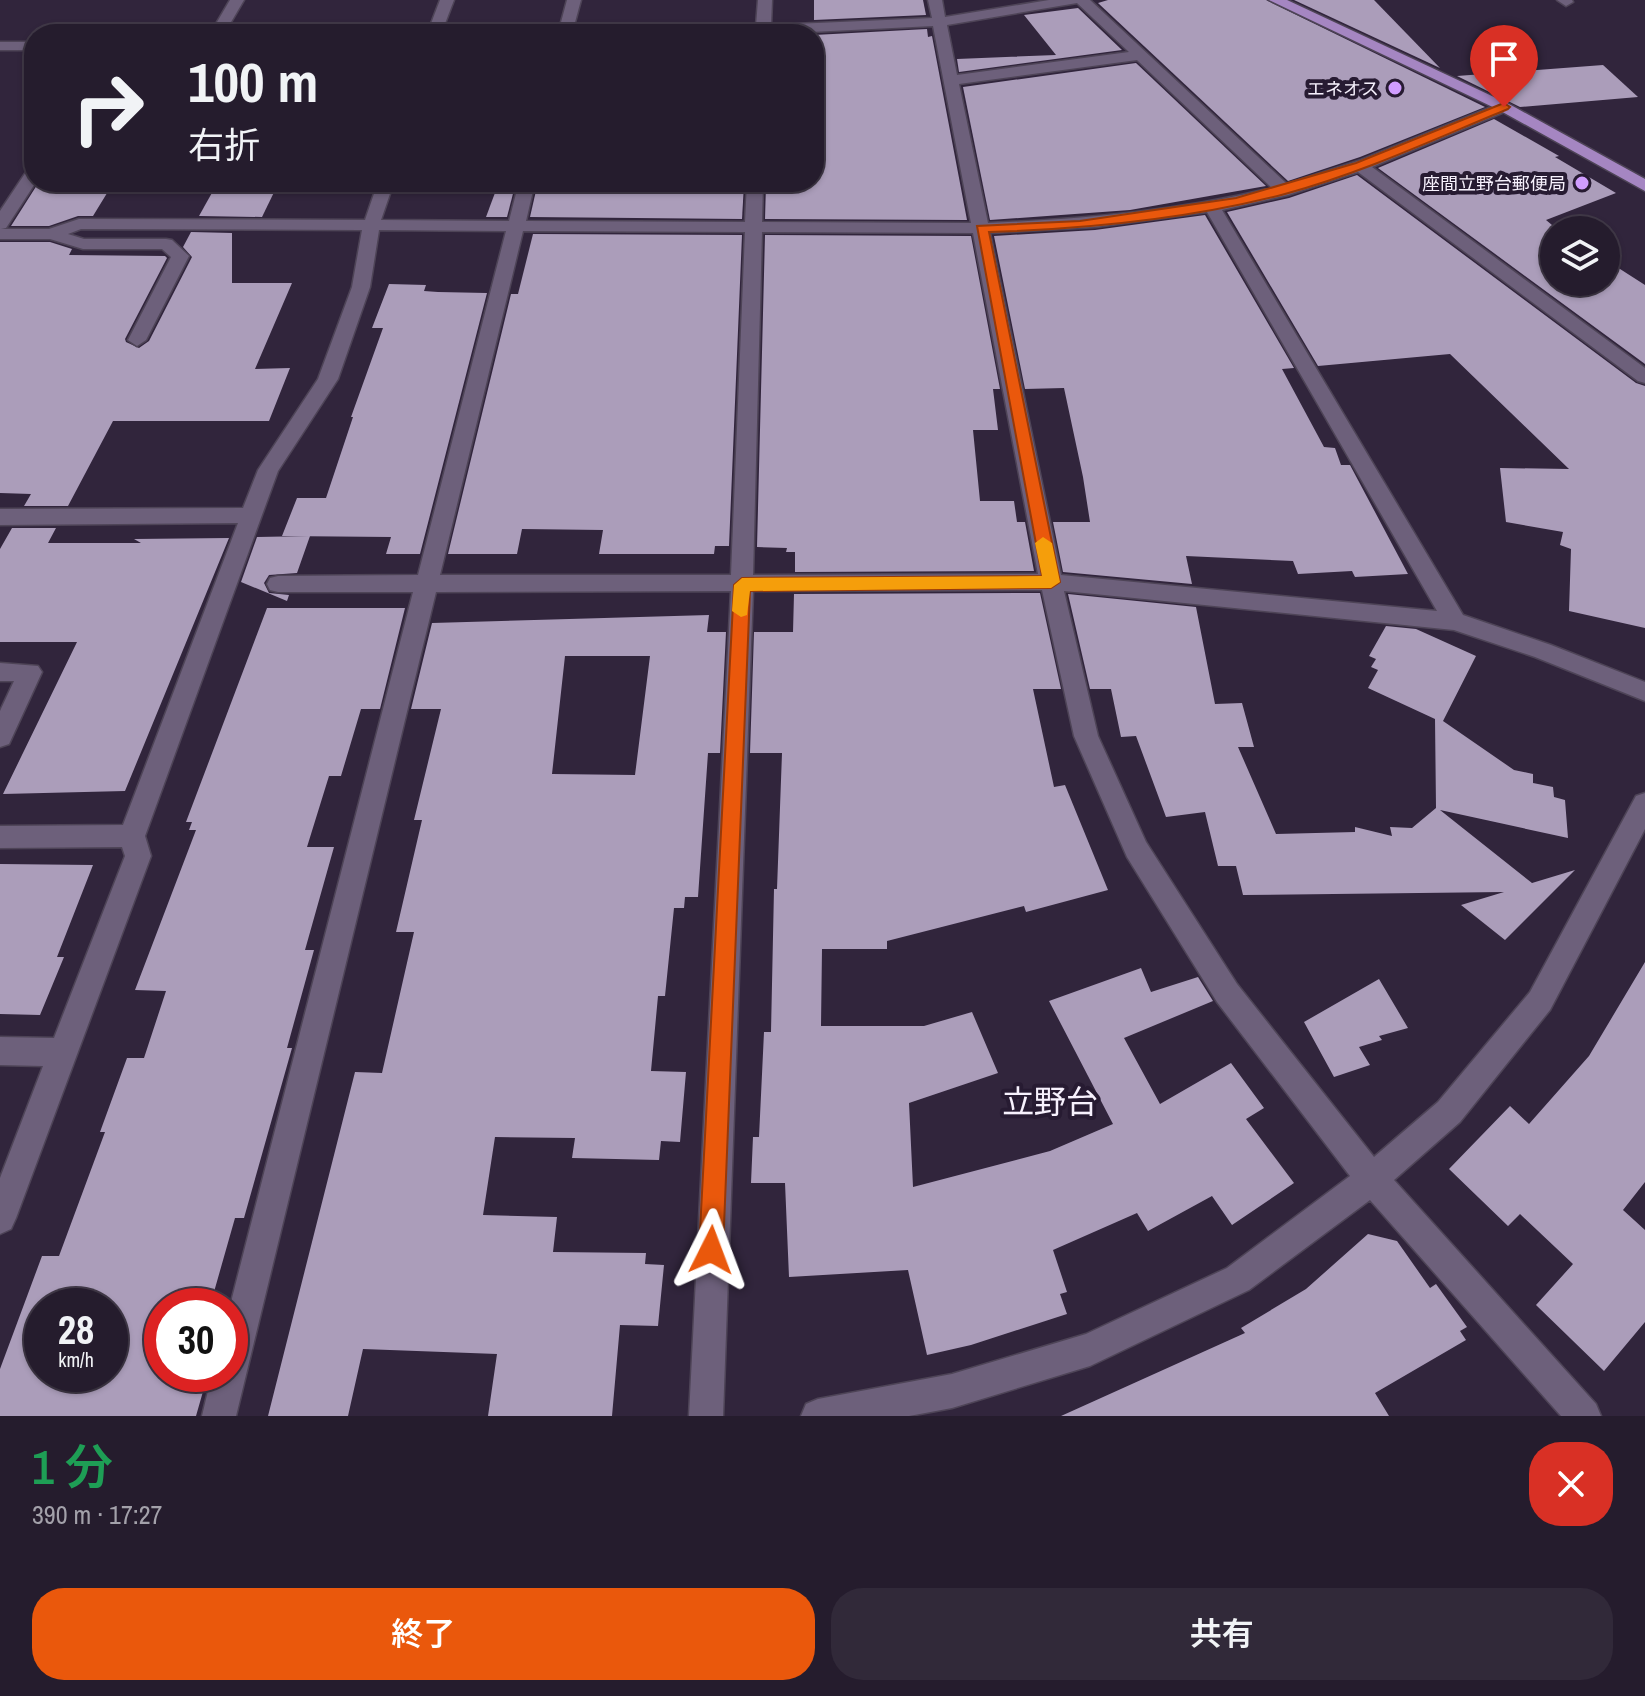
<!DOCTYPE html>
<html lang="ja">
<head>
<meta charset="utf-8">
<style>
	body { margin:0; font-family:"Archivo Narrow","Noto Sans JP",sans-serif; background:#312939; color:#f1f3f6; height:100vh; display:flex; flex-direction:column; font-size:30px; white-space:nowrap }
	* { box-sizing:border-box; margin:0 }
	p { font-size:26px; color:#a3a1aa }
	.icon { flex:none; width:44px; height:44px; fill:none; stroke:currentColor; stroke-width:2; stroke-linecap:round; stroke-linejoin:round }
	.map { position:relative; height:1416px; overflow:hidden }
	.sheet { display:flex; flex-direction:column; background:#251c2d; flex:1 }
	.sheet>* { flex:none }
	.guide { position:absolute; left:24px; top:24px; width:800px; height:168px; border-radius:32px; box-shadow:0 2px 6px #0004,0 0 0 2px #423a49; background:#251c2d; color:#f1f3f6; overflow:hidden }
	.tools { position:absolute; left:1540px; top:216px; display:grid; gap:16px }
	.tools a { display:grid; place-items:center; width:80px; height:80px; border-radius:50%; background:#251c2d; box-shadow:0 2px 6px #0004,0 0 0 2px #423a49; font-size:40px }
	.speed { position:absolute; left:24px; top:1288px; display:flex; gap:16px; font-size:40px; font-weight:700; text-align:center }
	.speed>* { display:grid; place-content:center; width:104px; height:104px; border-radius:50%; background:#251c2d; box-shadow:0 2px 6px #0004,0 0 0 2px #423a49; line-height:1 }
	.speed small { font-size:20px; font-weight:400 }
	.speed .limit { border:12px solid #d22; background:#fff; color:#111 }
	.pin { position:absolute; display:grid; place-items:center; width:68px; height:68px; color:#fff; margin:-82px -34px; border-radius:50% 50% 50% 0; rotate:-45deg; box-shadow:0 0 8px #0007 }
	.pin .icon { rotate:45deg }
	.me { position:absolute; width:88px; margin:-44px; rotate:3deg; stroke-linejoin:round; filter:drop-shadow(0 0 6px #0008) }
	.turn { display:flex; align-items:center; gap:28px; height:168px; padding:0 32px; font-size:36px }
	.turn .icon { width:104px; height:104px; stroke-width:2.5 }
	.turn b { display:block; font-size:56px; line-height:68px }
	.round { display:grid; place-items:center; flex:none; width:84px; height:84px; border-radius:32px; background:#312939 }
	.overview { display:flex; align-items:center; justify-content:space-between; height:136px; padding:0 32px }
	h1 { font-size:48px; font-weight:600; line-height:60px; color:#1e9e55 }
	.action { display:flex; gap:16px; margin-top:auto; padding:16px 32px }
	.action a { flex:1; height:92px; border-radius:32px; background:#ea580c; color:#fff; font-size:32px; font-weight:600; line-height:92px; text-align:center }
	.action a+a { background:#312939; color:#f1f3f6 }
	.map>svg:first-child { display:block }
	.building { fill:#ab9dba; fill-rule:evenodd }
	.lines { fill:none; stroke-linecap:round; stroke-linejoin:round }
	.minor-casing { stroke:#4e4457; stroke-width:3 }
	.major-casing { stroke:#4e4457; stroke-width:3 }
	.minor { fill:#6d607b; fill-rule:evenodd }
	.major { fill:#a586c2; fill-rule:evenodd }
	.route { fill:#ea580c; stroke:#983908; stroke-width:2 }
	.slow { fill:#f59e0b }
	.poi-dot { fill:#d09dff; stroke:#271b32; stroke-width:3 }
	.labels { text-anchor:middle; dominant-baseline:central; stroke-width:8; stroke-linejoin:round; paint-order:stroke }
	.far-poi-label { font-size:18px; fill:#f7f1fd; stroke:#271b32; text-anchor:end }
	.near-quarter-label { font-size:32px; fill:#f7f1fd; stroke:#271b32 }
</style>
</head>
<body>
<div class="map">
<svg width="1645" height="1416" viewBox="0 0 1645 1416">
	<rect width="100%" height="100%" fill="#31253c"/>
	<g class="building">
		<polygon points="814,0 923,0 926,15 814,20"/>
		<polygon points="1108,0 1266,0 1485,107 1360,157 1288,181 1098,3"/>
		<polygon points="1294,0 1374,0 1440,68"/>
		<polygon points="1078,8 1122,50 959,72 957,59 1056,55 1024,15"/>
		<polygon points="927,29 928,37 932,36 967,220 765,219 766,184 814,182 814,35"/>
		<polygon points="1136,63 1266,186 1130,210 990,220 963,87"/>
		<polygon points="1603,65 1638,97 1520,107 1457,76"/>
		<polygon points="1494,119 1559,156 1555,157 1616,193 1546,220 1558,230 1554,230 1554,282 1606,282 1606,260 1645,285 1645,364 1378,168"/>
		<polygon points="1357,175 1636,383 1645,386 1645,628 1569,611 1571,549 1560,545 1563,532 1506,522 1500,468 1569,469 1450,354 1318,366 1227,212 1289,198"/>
		<polygon points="218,182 279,182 262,217 199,216"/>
		<polygon points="499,182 516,182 507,217 486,217"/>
		<polygon points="538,182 744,184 742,219 530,217"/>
		<polygon points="37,185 112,185 93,216 78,216 49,226 11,226"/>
		<polygon points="1205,215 1294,368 1282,369 1324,447 1335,448 1341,465 1350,465 1408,574 1355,577 1352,571 1298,574 1293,561 1186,556 1192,584 1063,572 1053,522 1090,522 1083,477 1064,388 1025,389 994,236 1095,230"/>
		<polygon points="191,232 232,233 232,283 292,283 255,369 290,368 269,421 113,421 68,506 24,506 31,494 0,493 0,242 50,242 72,249 69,255 165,256 167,258 125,339 126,342 139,348 149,341 192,257 183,247"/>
		<polygon points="533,234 742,235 729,546 715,546 714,554 599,554 603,530 522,529 517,554 448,554 511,294 518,294"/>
		<polygon points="765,235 971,236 1000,389 993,389 998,430 973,430 980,501 1014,501 1017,522 1025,522 1034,571 795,572 795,552 786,552 787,548 757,547"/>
		<polygon points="389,284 426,285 424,291 438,292 487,293 420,554 386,554 391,537 282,536 297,498 326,498 353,417 351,417 383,328 372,328"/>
		<polygon points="12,528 56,528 48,543 141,543 134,539 229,538 125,791 3,794 77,642 0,642 0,549"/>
		<polygon points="310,536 297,573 269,575 264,583 269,593 289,595 287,601 241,582 257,537"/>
		<polygon points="1040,593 1061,689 1033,689 1054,787 1065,785 1108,890 1026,912 1024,906 887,941 887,949 822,949 821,1026 924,1026 972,1012 998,1073 909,1103 913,1187 1050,1151 1113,1124 1049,1001 1141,968 1151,992 1198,977 1213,1001 1124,1038 1160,1104 1231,1063 1264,1108 1246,1119 1294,1183 1232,1225 1212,1196 1148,1231 1137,1213 1053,1250 1067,1292 1060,1294 1067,1314 971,1345 927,1355 908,1270 789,1277 785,1183 751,1183 753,1137 759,1137 764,1032 771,1032 774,889 777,889 782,753 750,753 754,632 793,632 794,594"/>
		<polygon points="1068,594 1196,607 1215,704 1242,703 1254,747 1238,747 1276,834 1355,832 1355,827 1392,836 1390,827 1412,828 1436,808 1435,719 1368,688 1378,670 1371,667 1376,659 1369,656 1386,626 1416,629 1476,656 1443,721 1514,770 1533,774 1533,783 1553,787 1554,797 1565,800 1568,838 1440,810 1532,883 1575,870 1505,940 1461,905 1504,892 1243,895 1236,866 1218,866 1205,812 1166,817 1136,736 1121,737 1111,689 1090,689"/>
		<path d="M267,608H405L380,709H361L341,776H329L307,847H334L305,950H314L287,1048H292L244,1218H235L210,1306H162V1380L206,1381L196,1416H0V1369L42,1256H59L105,1132H100L127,1058H144L166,991L135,990L196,830H189L192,822H186ZM42,1306H110V1374H42Z"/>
		<path d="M709,615L707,632H726L720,753H708L698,897H685L684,908H674L665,996H658L651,1071L686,1072L680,1142L661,1141L659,1160L572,1158L575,1138L495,1137L483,1215L557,1217L553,1252L646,1253L645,1264L664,1265L658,1326L620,1325L612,1416H488L497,1354L363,1349L348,1416H268L355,1072L382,1073L414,932H396L422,820H414L441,709H411L432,623ZM565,656H650L635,775L552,774Z"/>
		<polygon points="0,864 93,865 57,957 64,957 40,1015 0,1014"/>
		<polygon points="1645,962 1645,1182 1623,1210 1645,1230 1645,1322 1604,1371 1536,1305 1573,1264 1520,1214 1508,1226 1449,1169 1510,1106 1529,1124 1589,1056"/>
		<polygon points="1379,979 1408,1028 1379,1036 1382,1040 1359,1047 1370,1065 1334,1077 1304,1022"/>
		<polygon points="1368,1234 1397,1241 1430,1288 1436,1284 1467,1327 1460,1331 1466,1340 1375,1393 1389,1416 1061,1416 1245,1333 1241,1328 1306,1289"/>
	</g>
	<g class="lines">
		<defs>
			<g id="minor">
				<polygon points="230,0 244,0 224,34 210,34"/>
				<polygon points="440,0 454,0 441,34 427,34"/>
				<path d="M567,0H581L574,26H756L758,0H772L771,25L932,18L928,0H942L945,17L1049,0H1090L1287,184L1361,160L1499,104H1509V110L1372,167L1645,368V383L1638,381L1358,172L1288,195L1222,210L1463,615L1551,645L1645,682V701L1535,657L1454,630L1064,591L1098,736L1146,842L1237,984L1374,1157L1438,1102L1530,992L1636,796L1645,793V829L1550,1010L1460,1122L1394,1180L1596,1404L1601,1416H1561L1370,1200L1249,1290L1090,1366L952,1408L909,1416H801L806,1404L818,1399L952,1374L1086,1334L1227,1268L1350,1176L1217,1002L1127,857L1074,736L1042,590L753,591L723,1416H689L731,591L436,592L236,1416H202L212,1374H230V1306L413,592H278L270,590L267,584L270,578L278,576L418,575L506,231L379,230L370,287L338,379L278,471L145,836L151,856L16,1218L11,1229L0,1234V1178L43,1066L0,1065V1037L54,1038L125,856L122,847L0,848V826L123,825L238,523L0,525V509L243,508L258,470L318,379L352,287L362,230L81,229L68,234L84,239H166L172,240L189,256L146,340L137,346L128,340L171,257L162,249H83L50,239H0V211L28,169L34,167L36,182L6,228L1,229H49L79,219L365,220L378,182H394L381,220L509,221L519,182H535L526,221L745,222L747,182H763L762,222L971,223L933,26L770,34H495L489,30L496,26H560ZM1077,3L1129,52L957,75L947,25ZM1137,60L1272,188C1178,211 1084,219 988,223L959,84ZM1207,212L1437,611L1061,575L990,233L1095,227ZM523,231L745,232L731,575H440ZM762,232L973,233L1038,574L753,575Z"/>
				<polygon points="1557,0 1572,0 1573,2 1566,6"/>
				<rect x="0" y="42" width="34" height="8"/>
				<polygon points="0,663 38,666 42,672 9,744 0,747 0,711 14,681 0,681"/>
			</g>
			<polygon id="major" points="1269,0 1287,0 1509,104 1645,179 1645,191 1499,110"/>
		</defs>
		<use href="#minor" class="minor-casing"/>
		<use href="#major" class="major-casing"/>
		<use href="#minor" class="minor"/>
		<use href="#major" class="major"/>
	</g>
	<path class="route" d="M1504,103L1510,107L1508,109C1435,139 1362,173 1285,194C1189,219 1088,229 989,232L1060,582L1051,588L750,591L723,1250L720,1258L711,1262L703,1258L699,1250L734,585L742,578L1042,576L977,226L1080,221L1236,198L1356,163Z"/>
	<polygon class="slow" points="1043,537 1052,543 1060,582 1051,588 750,591 747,615 741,617 732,611 734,585 742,578 1042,576 1035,543"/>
	<g class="poi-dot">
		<circle cx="1395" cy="88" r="8"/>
		<circle cx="1582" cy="183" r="8"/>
	</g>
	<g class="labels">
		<g class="far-poi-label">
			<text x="1379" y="88">エネオス</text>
			<text x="1566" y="183">座間立野台郵便局</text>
		</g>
		<g class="near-quarter-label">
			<text x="1050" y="1101">立野台</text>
		</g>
	</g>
</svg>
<div class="tools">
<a><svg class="icon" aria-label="layers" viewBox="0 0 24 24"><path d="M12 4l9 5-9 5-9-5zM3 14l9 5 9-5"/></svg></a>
</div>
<div class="speed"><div>28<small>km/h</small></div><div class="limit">30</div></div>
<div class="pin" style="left:1504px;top:107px;background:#d93025"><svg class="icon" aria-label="arrive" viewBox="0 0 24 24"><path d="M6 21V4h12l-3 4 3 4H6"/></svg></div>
<svg class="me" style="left:711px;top:1250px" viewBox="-20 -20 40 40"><path d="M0-17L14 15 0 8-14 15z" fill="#ea580c" stroke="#fff" stroke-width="4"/></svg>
<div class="guide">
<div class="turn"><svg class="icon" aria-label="right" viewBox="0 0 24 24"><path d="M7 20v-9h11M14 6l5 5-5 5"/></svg><div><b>100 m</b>右折</div></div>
</div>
</div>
<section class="sheet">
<div class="overview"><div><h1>1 分</h1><p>390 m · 17:27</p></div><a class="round" style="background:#d93025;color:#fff"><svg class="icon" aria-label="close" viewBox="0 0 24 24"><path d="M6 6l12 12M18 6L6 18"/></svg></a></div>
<div class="action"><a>終了</a><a>共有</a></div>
</section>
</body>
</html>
